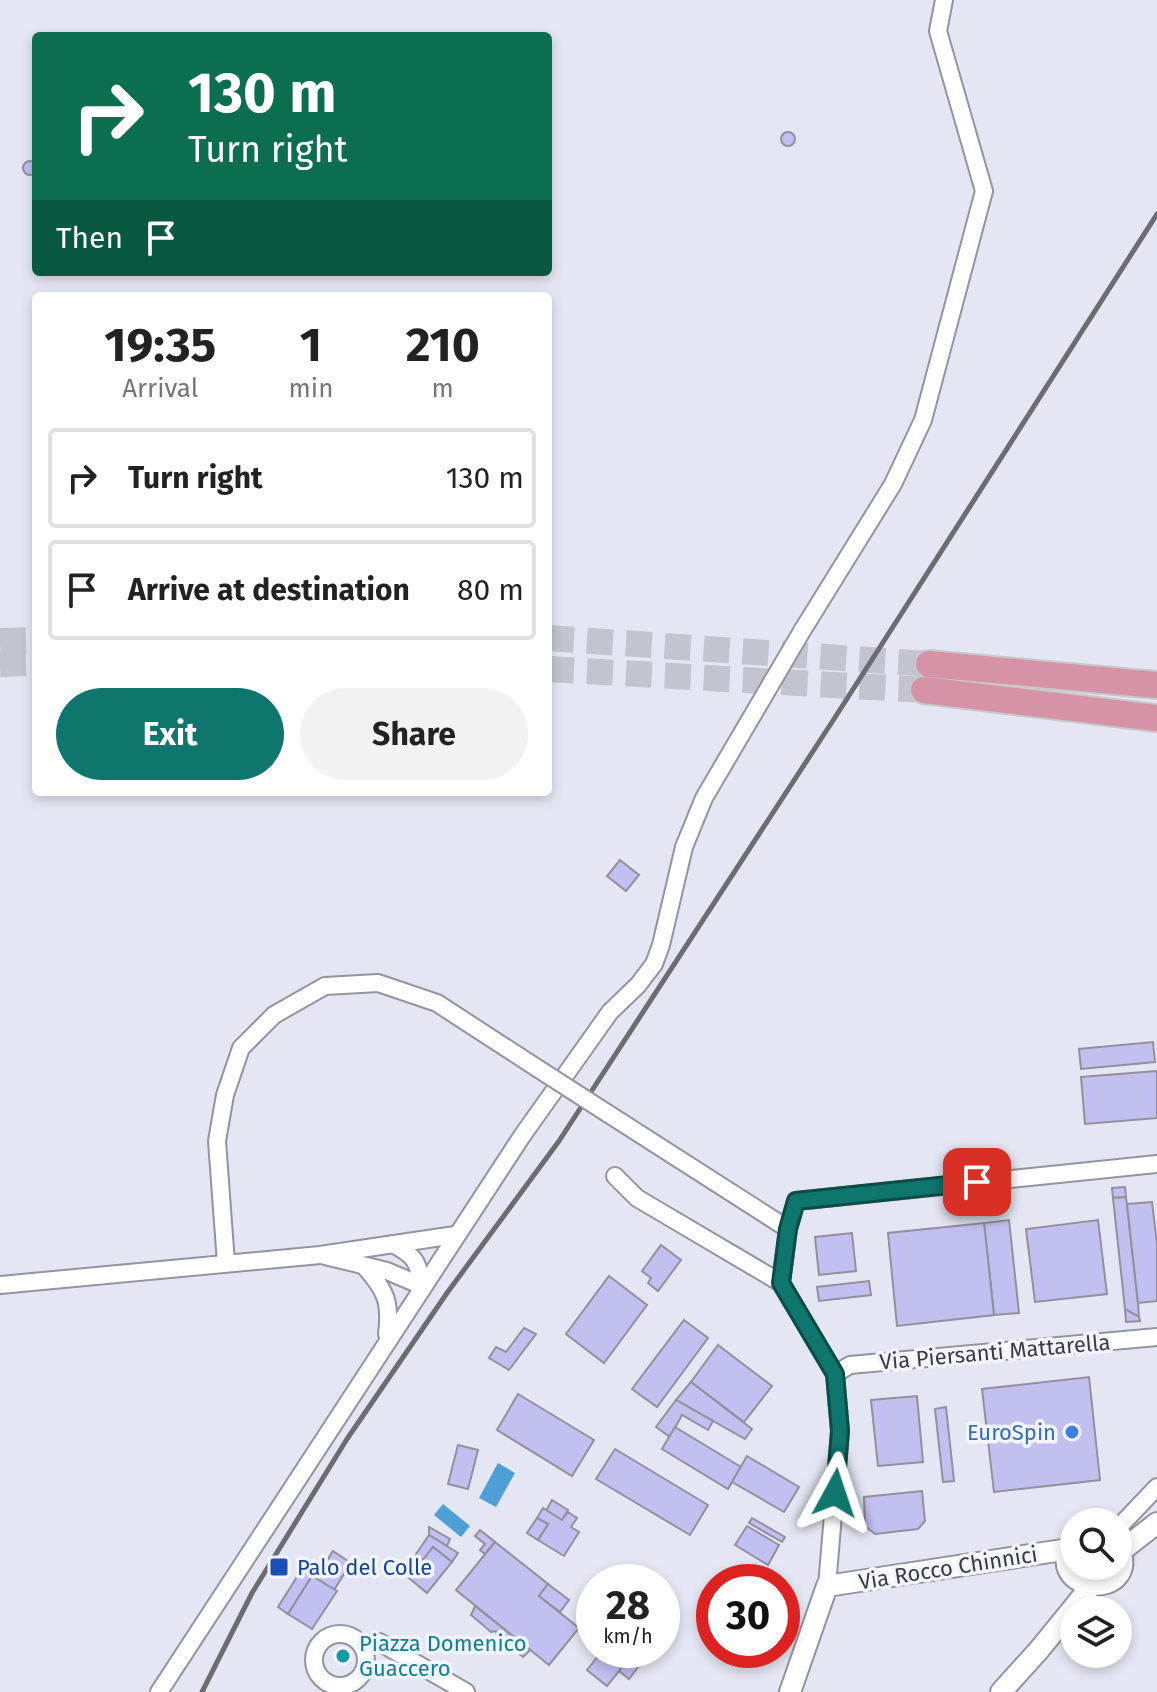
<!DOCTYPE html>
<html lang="en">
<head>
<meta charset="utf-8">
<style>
	body { margin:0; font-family:"Fira Sans",sans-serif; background:#f2f2f2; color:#222; height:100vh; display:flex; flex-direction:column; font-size:30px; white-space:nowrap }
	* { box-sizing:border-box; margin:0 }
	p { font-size:26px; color:#767676 }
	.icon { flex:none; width:44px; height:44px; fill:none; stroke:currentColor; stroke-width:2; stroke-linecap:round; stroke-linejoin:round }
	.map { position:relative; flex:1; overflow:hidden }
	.details { position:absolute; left:32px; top:292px; width:520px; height:504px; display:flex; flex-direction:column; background:#fff; border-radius:8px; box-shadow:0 4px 12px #0003 }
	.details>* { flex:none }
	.banner { position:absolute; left:32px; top:32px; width:520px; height:244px; border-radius:8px; box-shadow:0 4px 12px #0003; background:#0b6e4f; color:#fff; overflow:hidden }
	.controls { position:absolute; left:1060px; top:1508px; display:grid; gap:16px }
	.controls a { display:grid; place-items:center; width:72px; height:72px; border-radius:50%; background:#fff; box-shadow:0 4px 12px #0003; font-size:40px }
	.speed { position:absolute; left:576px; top:1564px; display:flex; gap:16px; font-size:40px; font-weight:700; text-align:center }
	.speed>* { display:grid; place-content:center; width:104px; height:104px; border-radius:50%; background:#fff; box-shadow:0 4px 12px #0003; line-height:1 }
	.speed small { font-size:20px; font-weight:400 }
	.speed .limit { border:12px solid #d22; background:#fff; color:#111 }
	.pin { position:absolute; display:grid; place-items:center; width:68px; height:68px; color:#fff; margin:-34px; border-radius:16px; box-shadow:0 4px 12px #0006 }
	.me { position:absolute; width:88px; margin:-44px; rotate:5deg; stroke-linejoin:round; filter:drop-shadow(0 0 6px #0008) }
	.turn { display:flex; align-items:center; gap:28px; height:168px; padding:0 24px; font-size:36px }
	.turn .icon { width:104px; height:104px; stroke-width:2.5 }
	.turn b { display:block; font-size:56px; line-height:68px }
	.then { display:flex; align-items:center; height:76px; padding:0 24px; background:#0003; gap:16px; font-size:30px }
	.eta { display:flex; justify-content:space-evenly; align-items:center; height:136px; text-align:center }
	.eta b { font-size:48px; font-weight:700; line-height:56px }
	.button { display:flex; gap:16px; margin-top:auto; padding:16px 24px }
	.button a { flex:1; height:92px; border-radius:48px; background:#0f766e; color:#fff; font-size:32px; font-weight:700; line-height:92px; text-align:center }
	.button a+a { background:#f2f2f2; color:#222 }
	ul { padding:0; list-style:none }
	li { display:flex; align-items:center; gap:24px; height:100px; margin:0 16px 12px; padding:0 8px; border:4px solid #e0e0e0; border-radius:8px }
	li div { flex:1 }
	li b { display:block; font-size:30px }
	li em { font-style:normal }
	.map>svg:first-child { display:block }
	.water { fill:#4f9fd7 }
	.building { fill:#c1c0f1; stroke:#91919d; stroke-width:2 }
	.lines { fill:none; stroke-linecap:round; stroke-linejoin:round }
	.trunk-tunnel { stroke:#c2c5cf; stroke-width:26; stroke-dasharray:26 13; stroke-linecap:butt }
	.minor-casing { stroke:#92949f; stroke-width:20 }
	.tertiary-casing { stroke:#92949f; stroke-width:24 }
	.trunk-casing { stroke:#c8c8c9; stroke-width:30 }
	.minor { stroke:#fff; stroke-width:16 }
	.tertiary { stroke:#fff; stroke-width:20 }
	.trunk { stroke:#d692a6; stroke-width:26 }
	.rail { stroke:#6b6d73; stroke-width:5 }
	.minor-bridge-casing { stroke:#92949f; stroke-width:20; stroke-linecap:butt }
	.minor-bridge { stroke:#fff; stroke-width:16 }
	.route-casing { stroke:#0a4d48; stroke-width:20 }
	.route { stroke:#0f766e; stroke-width:14 }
	.shop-dot { fill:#3f7fe0; stroke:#f2f4fe; stroke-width:3 }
	.transit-dot { fill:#1a4fb4; stroke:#f2f4fe; stroke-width:3 }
	.culture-dot { fill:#0f9aa8; stroke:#f2f4fe; stroke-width:3 }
	.labels { text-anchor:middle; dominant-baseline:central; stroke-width:7; stroke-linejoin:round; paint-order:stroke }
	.street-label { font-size:22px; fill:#3a3b3f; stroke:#f2f4fe }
	.shop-label { font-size:22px; fill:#366cbe; stroke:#f2f4fe; text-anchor:end }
	.transit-label { font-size:22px; fill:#164399; stroke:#f2f4fe; text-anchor:start }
	.culture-label { font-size:22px; fill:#0d838f; stroke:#f2f4fe; text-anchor:start }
</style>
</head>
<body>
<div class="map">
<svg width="1157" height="1692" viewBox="0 0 1157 1692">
	<rect width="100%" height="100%" fill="#e4e7f3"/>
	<g class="water">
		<polygon points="498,1463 515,1473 496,1507 479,1498"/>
		<polygon points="443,1504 470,1526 461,1537 434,1515"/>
	</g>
	<g class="building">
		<circle cx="788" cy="139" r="7"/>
		<circle cx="30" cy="168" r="7"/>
		<polygon points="620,860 639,875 626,891 607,876"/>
		<polygon points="1153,1042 1155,1062 1081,1069 1079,1049"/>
		<polygon points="1157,1071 1157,1118 1085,1124 1081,1077"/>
		<polygon points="1125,1187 1126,1197 1113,1198 1112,1188"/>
		<polygon points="1126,1197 1138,1303 1139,1317 1125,1309 1113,1198"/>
		<polygon points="1152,1202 1157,1244 1157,1301 1138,1303 1127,1204"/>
		<polygon points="1009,1220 1019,1313 994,1315 984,1223"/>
		<polygon points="1098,1220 1107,1294 1035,1302 1026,1229"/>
		<polygon points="984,1223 994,1315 897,1326 888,1233"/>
		<polygon points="852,1233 856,1271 819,1275 815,1237"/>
		<polygon points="661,1245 681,1260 658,1291 648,1283 651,1278 642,1271"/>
		<polygon points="609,1276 647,1305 604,1363 566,1334"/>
		<polygon points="869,1281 871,1295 819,1301 817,1287"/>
		<polygon points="1125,1309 1139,1317 1140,1321 1126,1322"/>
		<polygon points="684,1320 708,1338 657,1407 632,1389"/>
		<polygon points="524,1328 536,1334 509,1370 489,1358 496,1347 506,1352"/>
		<polygon points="718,1345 772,1386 744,1422 691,1382"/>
		<polygon points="1089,1377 1100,1480 994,1492 982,1389"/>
		<polygon points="691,1382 752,1429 745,1439 676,1400"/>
		<polygon points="518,1394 594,1440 572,1476 497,1430"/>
		<polygon points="917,1396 923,1462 878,1466 871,1400"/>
		<polygon points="676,1400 713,1421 708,1430 682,1415 670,1437 656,1427"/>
		<polygon points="946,1407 954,1481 943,1482 935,1409"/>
		<polygon points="675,1427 741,1467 728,1489 662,1449"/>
		<polygon points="458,1445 478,1450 468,1489 448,1484"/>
		<polygon points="615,1449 708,1505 690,1535 596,1479"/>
		<polygon points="747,1456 799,1487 784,1512 732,1482"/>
		<polygon points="922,1491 925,1521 918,1529 875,1534 865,1526 864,1497"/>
		<polygon points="552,1500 568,1510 562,1520 546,1511"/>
		<polygon points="543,1508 562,1520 568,1512 577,1518 571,1527 579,1532 564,1556 538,1540 548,1524 537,1518"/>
		<polygon points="537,1518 548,1524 538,1540 527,1533"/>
		<polygon points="752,1518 785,1537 782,1542 749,1523"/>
		<polygon points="747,1526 779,1545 768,1565 735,1545"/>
		<polygon points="429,1527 450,1539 447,1546 429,1535"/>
		<polygon points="480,1530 495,1542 485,1554 480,1550 485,1544 475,1536"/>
		<polygon points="429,1535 458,1553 452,1562 433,1547 423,1560 416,1554"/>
		<polygon points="495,1542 548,1584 539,1596 579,1628 549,1665 456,1590"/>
		<polygon points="433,1547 452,1562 427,1593 409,1578"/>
		<polygon points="333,1551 351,1563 334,1590 316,1578"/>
		<polygon points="302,1569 312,1576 288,1614 278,1607"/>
		<polygon points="312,1576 337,1591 312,1629 288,1614"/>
		<polygon points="548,1584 569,1600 560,1612 539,1596"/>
		<polygon points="475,1606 530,1650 523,1657 502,1640 501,1635 497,1635 496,1631 491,1632 471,1615"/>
		<polygon points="603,1650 626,1650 632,1655 607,1686 587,1670"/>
		<polygon points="632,1655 642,1662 629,1679 619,1671"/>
	</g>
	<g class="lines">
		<g class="trunk-tunnel">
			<polyline points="548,638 929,664"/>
			<polyline points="0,641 36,640"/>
			<polyline points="0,664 36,663"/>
			<polyline points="548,669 924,690"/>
		</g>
		<defs>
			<g id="minor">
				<polyline points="607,1113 788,1229"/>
				<polyline points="615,1176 637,1198 781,1283"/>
				<path d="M393,1244C415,1256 418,1261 422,1286"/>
				<polyline points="325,1256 387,1271 422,1286"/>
				<polyline points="226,1263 217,1141 225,1095 241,1048 274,1015 325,986 378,983 437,1003 537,1068"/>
				<path d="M365,1267C386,1291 391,1302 387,1334"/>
				<polyline points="0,1285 320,1255 455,1235"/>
				<polyline points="835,1374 850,1365 1157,1337"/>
				<polyline points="1118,1528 1157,1487"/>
				<polyline points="827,1586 840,1431 835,1374 781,1283 788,1229 796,1201 1157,1164"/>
				<circle cx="340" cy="1660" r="26"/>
				<polyline points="361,1644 379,1642 466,1692"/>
				<polyline points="159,1692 522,1136 610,1012 638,985 654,964 661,945 684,847 704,798 802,631 893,484 923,420 984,191 938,31 944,0"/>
			</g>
			<g id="tertiary">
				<path d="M1074,1541C1039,1594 1144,1603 1118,1545"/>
				<polyline points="1121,1551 1157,1523"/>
				<polyline points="790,1692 827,1586 1069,1549"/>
				<polyline points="1001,1692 1039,1650 1091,1586"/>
			</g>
			<g id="trunk">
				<polyline points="929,664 1157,685"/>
				<polyline points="924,690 1157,718"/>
			</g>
		</defs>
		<use href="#minor" class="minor-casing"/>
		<use href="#tertiary" class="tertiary-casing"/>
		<use href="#trunk" class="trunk-casing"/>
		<use href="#minor" class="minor"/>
		<use href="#tertiary" class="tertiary"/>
		<use href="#trunk" class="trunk"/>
		<polyline class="rail" points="202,1692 252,1593 347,1439 447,1293 559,1141 834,719 1157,214"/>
		<defs>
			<polyline id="minor-bridge" points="537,1068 607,1113"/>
		</defs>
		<use href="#minor-bridge" class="minor-bridge-casing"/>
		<use href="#minor-bridge" class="minor-bridge"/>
	</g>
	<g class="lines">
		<defs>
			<polyline id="route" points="835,1493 840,1431 835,1374 781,1283 788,1229 796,1201 977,1182"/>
		</defs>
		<use href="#route" class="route-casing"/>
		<use href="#route" class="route"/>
	</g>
	<circle class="shop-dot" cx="1072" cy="1432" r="8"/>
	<rect class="transit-dot" x="269" y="1557" width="20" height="20" rx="4"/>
	<circle class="culture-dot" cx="343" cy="1656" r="8"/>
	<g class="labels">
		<g class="street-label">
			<text transform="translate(995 1352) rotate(-5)">Via Piersanti Mattarella</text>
			<text transform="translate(948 1568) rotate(-9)">Via Rocco Chinnici</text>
		</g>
		<g class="shop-label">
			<text x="1056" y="1432">EuroSpin</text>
		</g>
		<g class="transit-label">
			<text x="297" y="1567">Palo del Colle</text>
		</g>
		<g class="culture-label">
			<text x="359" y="1643">Piazza Domenico<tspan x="359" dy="25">Guaccero</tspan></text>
		</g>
	</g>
</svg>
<div class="controls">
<a><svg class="icon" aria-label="search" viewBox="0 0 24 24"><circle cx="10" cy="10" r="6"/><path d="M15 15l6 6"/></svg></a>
<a><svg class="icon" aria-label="layers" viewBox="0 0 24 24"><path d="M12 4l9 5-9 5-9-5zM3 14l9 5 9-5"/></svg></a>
</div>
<div class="speed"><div>28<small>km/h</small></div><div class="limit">30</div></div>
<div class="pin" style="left:977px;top:1182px;background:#d93025"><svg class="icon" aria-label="arrive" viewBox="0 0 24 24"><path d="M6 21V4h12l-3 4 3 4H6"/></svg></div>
<svg class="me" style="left:835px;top:1493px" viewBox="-20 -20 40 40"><path d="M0-17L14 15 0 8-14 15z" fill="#0f766e" stroke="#fff" stroke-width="4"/></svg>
<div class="banner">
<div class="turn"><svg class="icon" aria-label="right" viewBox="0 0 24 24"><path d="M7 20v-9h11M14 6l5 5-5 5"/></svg><div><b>130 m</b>Turn right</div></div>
<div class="then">Then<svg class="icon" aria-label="arrive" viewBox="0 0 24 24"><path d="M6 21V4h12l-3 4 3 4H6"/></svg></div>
</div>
<section class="details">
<div class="eta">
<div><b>19:35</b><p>Arrival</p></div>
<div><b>1</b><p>min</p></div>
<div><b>210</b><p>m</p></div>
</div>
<ul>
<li><svg class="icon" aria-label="right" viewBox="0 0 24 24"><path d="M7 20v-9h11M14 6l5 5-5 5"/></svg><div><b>Turn right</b></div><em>130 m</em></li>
<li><svg class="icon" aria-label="arrive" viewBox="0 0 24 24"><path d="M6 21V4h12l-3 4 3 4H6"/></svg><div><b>Arrive at destination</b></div><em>80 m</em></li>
</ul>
<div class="button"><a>Exit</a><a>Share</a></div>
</section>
</div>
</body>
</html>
